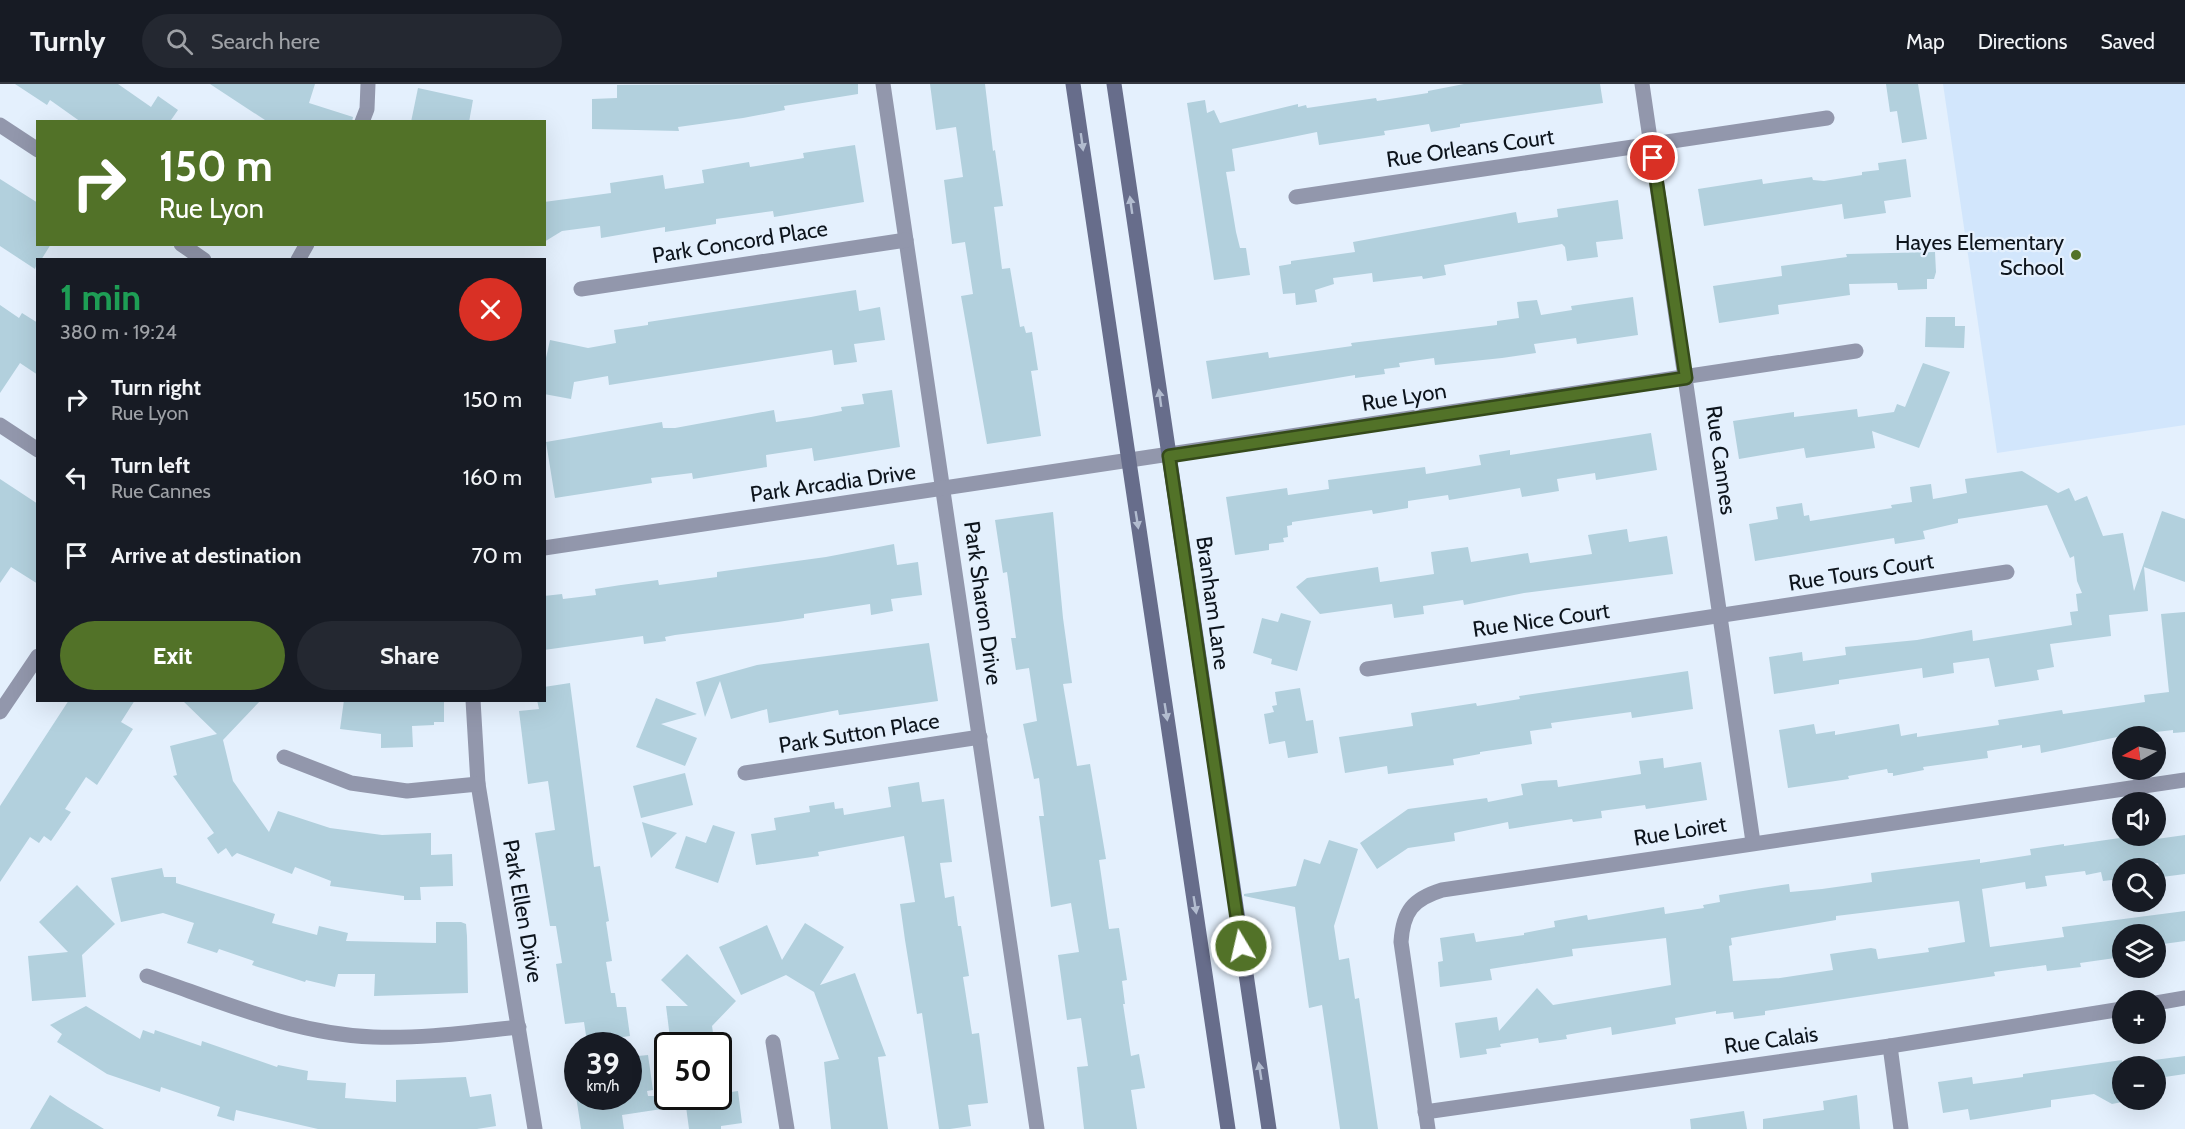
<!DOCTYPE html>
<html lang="en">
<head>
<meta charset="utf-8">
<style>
	body { margin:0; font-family:Cabin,sans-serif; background:#242831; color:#f1f3f6; height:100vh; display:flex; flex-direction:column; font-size:22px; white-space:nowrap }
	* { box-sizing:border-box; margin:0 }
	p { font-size:20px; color:#9ea1a6 }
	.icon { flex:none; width:33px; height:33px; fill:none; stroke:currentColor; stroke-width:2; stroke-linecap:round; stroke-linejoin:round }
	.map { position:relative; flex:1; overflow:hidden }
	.drawer { position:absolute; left:36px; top:174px; width:510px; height:444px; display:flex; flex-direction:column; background:#171b24; border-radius:0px; box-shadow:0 6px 24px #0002 }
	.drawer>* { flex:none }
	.guide { position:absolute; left:36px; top:36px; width:510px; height:126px; border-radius:0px; box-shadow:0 6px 24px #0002; background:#527228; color:#fff; overflow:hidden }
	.needle { width:39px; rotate:262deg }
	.controls { position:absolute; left:2112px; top:642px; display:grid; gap:12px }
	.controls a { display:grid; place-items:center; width:54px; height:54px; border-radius:50%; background:#171b24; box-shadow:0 6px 24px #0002; font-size:30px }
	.speed { position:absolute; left:564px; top:948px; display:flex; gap:12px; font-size:30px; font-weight:700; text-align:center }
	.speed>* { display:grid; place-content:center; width:78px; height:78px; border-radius:50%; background:#171b24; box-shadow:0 6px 24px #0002; line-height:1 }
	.speed small { font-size:15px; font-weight:400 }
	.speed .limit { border:3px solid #111; border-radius:9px; background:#fff; color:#111 }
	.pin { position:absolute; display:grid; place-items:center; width:51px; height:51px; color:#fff; margin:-26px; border:3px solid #fff; border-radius:50%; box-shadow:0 2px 6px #0007 }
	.me { position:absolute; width:66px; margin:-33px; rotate:351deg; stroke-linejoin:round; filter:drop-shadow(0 0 4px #0008) }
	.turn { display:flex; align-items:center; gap:21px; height:126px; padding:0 24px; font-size:27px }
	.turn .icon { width:78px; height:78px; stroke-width:2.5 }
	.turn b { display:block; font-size:42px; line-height:51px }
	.round { display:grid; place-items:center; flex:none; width:63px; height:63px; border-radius:32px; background:#242831 }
	.head { display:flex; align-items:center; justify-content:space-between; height:102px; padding:0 24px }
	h1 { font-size:36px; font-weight:800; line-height:45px; color:#1e9e55 }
	.action { display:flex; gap:12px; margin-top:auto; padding:12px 24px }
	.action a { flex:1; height:69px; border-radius:36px; background:#527228; color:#fff; font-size:24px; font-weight:800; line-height:69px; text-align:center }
	.action a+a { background:#242831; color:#f1f3f6 }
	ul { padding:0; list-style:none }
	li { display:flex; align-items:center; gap:18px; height:78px; padding:0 24px }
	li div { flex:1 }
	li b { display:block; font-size:22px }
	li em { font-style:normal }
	header { display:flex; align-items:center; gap:36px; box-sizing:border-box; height:84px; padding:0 30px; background:#171b24; border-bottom:2px solid #363941 }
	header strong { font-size:28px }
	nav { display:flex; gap:33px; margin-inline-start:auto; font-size:21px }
	.search { width:420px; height:54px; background:#242831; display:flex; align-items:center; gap:15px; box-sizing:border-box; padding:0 21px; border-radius:33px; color:#9ea1a6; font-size:22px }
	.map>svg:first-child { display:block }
	.built { fill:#d2e6fc }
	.building { fill:#b2d0dd; fill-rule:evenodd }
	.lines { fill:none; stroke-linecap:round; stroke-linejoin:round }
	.minor { stroke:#9297ac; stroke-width:15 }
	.secondary { stroke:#676d8b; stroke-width:15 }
	.oneway { fill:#b2bccf }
	.route-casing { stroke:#354a1a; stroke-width:15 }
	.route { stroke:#527228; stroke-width:10 }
	.poi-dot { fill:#527228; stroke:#e4f0fd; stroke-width:2 }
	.labels { text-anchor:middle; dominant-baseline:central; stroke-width:4.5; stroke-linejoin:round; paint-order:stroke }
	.street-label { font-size:22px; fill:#0d141c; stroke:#e4f0fd }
	.poi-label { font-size:22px; fill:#0d141c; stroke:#e4f0fd; text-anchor:end }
</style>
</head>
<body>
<header>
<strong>Turnly</strong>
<div class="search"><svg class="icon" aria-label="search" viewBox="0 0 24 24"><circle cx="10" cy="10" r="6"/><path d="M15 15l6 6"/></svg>Search here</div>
<nav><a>Map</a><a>Directions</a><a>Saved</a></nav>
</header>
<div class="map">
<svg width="2185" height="1045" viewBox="0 0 2185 1045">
	<rect width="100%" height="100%" fill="#e4f0fd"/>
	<polygon class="built" points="1943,0 2185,0 2185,341 1997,369"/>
	<g class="building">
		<polygon points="15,0 118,0 151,23 158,12 178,26 171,36 173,38 81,38 50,16 47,21"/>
		<polygon points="210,0 315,0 309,19 353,33 352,38 268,38"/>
		<polygon points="858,0 858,10 784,22 785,26 743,34 678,43 679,47 592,45 592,15 617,14 617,1"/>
		<polygon points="930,0 985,0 993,67 995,66 1003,122 994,123 1002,185 1010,184 1020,243 1024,242 1026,249 1032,248 1038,286 1031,287 1041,352 987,360 961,212 973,210 965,158 952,160 944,96 963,93 956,43 936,46"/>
		<polygon points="1464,0 1600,0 1603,19 1460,40 1460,43 1431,48 1429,40 1384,47 1385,51 1319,61 1317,48 1232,65 1235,87 1226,88 1236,148 1240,164 1246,164 1250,191 1214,196 1187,19 1205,16 1207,29 1214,26 1220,39 1298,20 1298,23 1306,21 1307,24 1376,14 1377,17 1428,9 1428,7"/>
		<polygon points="1886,0 1918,0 1927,55 1902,59 1897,27 1890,28"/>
		<polygon points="418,4 473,16 469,38 411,38"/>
		<polygon points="855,61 864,118 774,133 773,127 716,135 716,140 665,148 665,143 601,154 600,142 562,147 544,158 544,118 611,109 610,99 663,91 665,105 704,99 702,86 749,78 750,83 804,74 803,69"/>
		<polygon points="1906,75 1911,113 1884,117 1886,129 1844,135 1842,120 1704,142 1698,105 1762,95 1763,100 1812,93 1813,96 1824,97 1862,91 1862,88 1879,86 1878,79"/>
		<polygon points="0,95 38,119 38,160 51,160 41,176 38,176 35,185 0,162"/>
		<polygon points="1618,116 1623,155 1596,158 1598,173 1567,177 1565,163 1562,160 1444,181 1446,191 1423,195 1422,192 1373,198 1372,189 1333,194 1334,200 1315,206 1317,218 1296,221 1295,209 1283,210 1279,182 1291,180 1291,177 1355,168 1353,158 1516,128 1518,139 1558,133 1557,125"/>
		<polygon points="1935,168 1936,188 1934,195 1927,195 1927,205 1898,206 1897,199 1849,200 1850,211 1778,221 1779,230 1719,239 1713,202 1782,192 1781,182 1847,173 1846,170"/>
		<polygon points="856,206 859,227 880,223 885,256 854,260 857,278 834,281 832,266 609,301 608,292 574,298 571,315 544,310 544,283 550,256 588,264 616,259 614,246 648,241 648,238"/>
		<polygon points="1633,213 1638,251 1577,260 1576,254 1534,260 1536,269 1502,274 1435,281 1434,274 1399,279 1400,283 1384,285 1385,290 1355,294 1355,291 1212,315 1206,277 1268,268 1269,274 1352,262 1351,259 1497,241 1497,237 1519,234 1517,218 1537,216 1541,231 1572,226 1571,222"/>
		<polygon points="0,221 19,234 22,229 38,239 38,291 20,279 0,309"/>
		<polygon points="1926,233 1955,233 1955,242 1965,242 1964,264 1925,263"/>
		<polygon points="1923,279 1950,288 1919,364 1872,347 1875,364 1806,374 1804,364 1739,375 1733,337 1794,328 1794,333 1857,325 1858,333 1894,328 1897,320 1905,323"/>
		<polygon points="892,306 900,363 814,377 812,364 766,371 767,383 693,395 692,389 651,394 652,399 555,414 546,358 662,338 663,344 675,344 774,326 776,338 811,333 842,327 841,323 864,320 862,310"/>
		<polygon points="1651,349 1657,386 1596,396 1595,389 1557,395 1559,407 1522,413 1520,404 1449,416 1448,411 1408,417 1408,424 1373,430 1372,426 1292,438 1292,441 1287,442 1288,453 1283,454 1284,458 1269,460 1269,466 1235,471 1226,413 1287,404 1288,411 1329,405 1328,396 1425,383 1426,390 1481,381 1479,371 1510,366 1510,371"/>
		<polygon points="2022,387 2058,409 2069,404 2075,417 2087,412 2103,452 2123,449 2134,507 2162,427 2185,435 2185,498 2144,483 2148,527 2109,531 2111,552 2050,560 2054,583 2037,586 2039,596 1995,603 1989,574 1953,579 1954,589 1923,594 1922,584 1839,596 1839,600 1774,610 1769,573 1802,568 1803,577 1846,571 1845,563 1917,556 1972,546 1973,557 2072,541 2070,528 2078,527 2076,510 2082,509 2077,497 2074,472 2070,474 2047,421 1958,435 1958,439 1923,447 1925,455 1895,460 1894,454 1755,477 1749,440 1778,435 1776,423 1802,419 1804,432 1809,431 1810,437 1892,424 1891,421 1912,418 1910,403 1931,400 1933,415 1967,409 1965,395"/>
		<polygon points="0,395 38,420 38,500 11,483 0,499"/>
		<polygon points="1053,428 1063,534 1072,599 1063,600 1077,682 1090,680 1106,775 1099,776 1109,845 1119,844 1127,896 1122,897 1125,920 1123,920 1131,972 1139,970 1145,1004 1131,1006 1137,1045 1084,1045 1077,983 1088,982 1081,934 1067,936 1058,871 1079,868 1071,819 1051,823 1039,732 1044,732 1039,694 1034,695 1023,640 1037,637 1029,584 1016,586 1011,554 1016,554 1007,488 1003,489 995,436"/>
		<polygon points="1627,445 1629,458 1667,452 1673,490 1524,509 1464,521 1463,516 1423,522 1424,530 1394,534 1392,520 1320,530 1296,503 1307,494 1378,483 1380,498 1434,490 1431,468 1468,463 1471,478 1528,469 1530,479 1592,470 1588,451"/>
		<polygon points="894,460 897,481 918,478 922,511 891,515 893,527 871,531 870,520 804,530 804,534 778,538 675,551 665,553 666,557 644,560 643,552 544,566 544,512 562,510 563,515 596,511 595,505 621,501 658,496 659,501 717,493 717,488 826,473"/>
		<polygon points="2185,528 2185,648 2173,649 2173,646 2122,652 2041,669 2040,661 2022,664 2022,661 1987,667 1988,674 1923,683 1924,686 1893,692 1893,689 1888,689 1887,685 1848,692 1849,695 1788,704 1779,646 1814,640 1816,650 1835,647 1835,651 1899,640 1901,652 1917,649 1917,653 1999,641 1998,636 2062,626 2063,630 2145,618 2144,611 2169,608 2161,530"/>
		<polygon points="1281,529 1311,537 1297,587 1271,580 1272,575 1253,569 1262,534 1278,538"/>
		<polygon points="929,559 938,617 839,631 838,626 769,639 767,625 731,635 720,597 705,633 696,598 757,581"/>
		<polygon points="1688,587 1693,625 1632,634 1631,628 1551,639 1552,644 1530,647 1532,660 1480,668 1480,670 1453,675 1454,681 1388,690 1387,682 1345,689 1339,653 1413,642 1411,629 1476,619 1477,622 1520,615 1519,612"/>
		<polygon points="570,599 594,783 600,782 609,837 606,838 612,877 606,878 611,909 615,909 617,923 626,923 630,952 587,958 584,938 565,940 556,880 562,879 556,842 550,842 535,749 555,746 548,697 528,700 519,627 539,625 537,616 544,616 544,603"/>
		<polygon points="1300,604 1306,637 1313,636 1318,669 1288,674 1285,657 1269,660 1264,630 1274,628 1272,622 1277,621 1275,608"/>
		<polygon points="656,614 697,630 661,640 697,654 685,682 636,663"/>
		<polygon points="69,616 135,616 121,638 133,645 97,701 86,693 65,725 71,728 51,757 44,752 39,759 30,753 0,798 0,722"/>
		<polygon points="182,616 261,616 223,656 233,697 269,748 278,727 330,744 382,751 431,749 431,771 452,770 453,802 420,803 421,816 404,816 404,812 330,802 331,797 295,783 292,790 237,769 232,773 226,764 218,770 207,754 214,749 173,692 177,691 170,662 217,650"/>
		<polygon points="344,616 444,616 444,638 434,638 434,641 412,642 413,663 381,664 381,650 340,645"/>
		<polygon points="1663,674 1664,684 1701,678 1707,716 1646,725 1645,721 1601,727 1602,734 1573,738 1572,735 1509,745 1508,738 1454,749 1455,757 1408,764 1377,785 1360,759 1408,725 1487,714 1488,718 1523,711 1521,700 1539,697 1557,696 1558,703 1641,690 1639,677"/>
		<polygon points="685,689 693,721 641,734 633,702"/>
		<polygon points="919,698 922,718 944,715 952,778 940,779 945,814 954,812 958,842 961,842 969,892 963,893 972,950 979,949 988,1019 968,1021 971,1042 950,1045 939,1045 922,929 917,930 905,856 900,820 915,818 904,752 818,768 819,772 756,781 751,750 776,746 774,734 810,728 809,722 834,718 835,725 843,724 844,731 891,723 888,703"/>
		<polygon points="642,738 677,749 651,774"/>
		<polygon points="713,741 735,748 718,799 675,784 686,752 706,759"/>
		<path d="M2185,751V790L2162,793L2158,779L2122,784L2118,786L2120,795L2103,797L2101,788L2086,791L2085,787L2045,792L2047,802L2026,805L2025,798L1982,805L1990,863L2064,853L2062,843L2185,827V857L2156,861V850H2122V873L2080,879L2081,883L2047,887L2046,881L1994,888L1995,892L1765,927V931L1734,935L1733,928L1716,930V927L1675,934L1676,940L1612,951L1611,943L1566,951L1567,955L1539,959L1538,954L1500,960L1501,963L1486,965L1487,970L1460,974L1455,939L1497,933L1499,947L1537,904L1553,921L1671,901L1666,854L1572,865L1573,872L1490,885L1492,896L1440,903L1438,878L1443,877L1440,854L1474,849L1476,858L1524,851V849L1555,843L1554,837L1587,831L1588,836L1664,823L1665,830L1704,824L1703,821L1720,818L1719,811L1755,805L1789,800L1790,808L1822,805L1872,798L1871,789L1980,775V779L2031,771L2030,765L2064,760V762L2134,752L2135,758ZM1959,817L1965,858L1928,864L1929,868L1878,875L1876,865L1871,864L1830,870L1833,886L1780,894L1733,897L1729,862L1732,861L1731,854L1836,836V832Z"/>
		<polygon points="1329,756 1358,765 1334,842 1339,876 1349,874 1355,915 1359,914 1378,1045 1340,1045 1322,921 1309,924 1295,823 1244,812 1244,810 1296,802 1304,775 1320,780"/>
		<polygon points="162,784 164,793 176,793 176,799 275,830 272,839 317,851 319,842 348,849 346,857 436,859 436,838 461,838 466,840 467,852 468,909 374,912 375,890 338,890 335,903 306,896 305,898 252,881 254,877 219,865 217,869 187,859 194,839 163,829 121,838 111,794"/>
		<polygon points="77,801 115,840 82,871 86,913 32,917 28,872 68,868 39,838"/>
		<polygon points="805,839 844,863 820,901 855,889 886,972 878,973 888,1045 831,1045 824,978 839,975 814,908 786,891 741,911 719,863 767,841 782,876"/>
		<polygon points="687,870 736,917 712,942 715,962 671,962 666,922 688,922 661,896"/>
		<polygon points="86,922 140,955 143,946 154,950 155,946 201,962 202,957 277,983 278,981 308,987 307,996 346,999 345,1014 396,1018 396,996 466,993 470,1013 491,1010 496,1042 477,1045 318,1045 236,1026 234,1037 217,1032 220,1023 161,1003 160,1008 107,990 57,958 62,950 50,941"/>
		<polygon points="648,971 653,1006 647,1007 648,1012 675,1012 675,1023 622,1031 624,1045 581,1045 576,1012 628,1012 628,973"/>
		<polygon points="2185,972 2185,990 2158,994 2154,976"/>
		<polygon points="2122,976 2122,1018 2112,1020 2094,1010 2051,1016 2051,1023 1970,1036 1968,1025 1943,1029 1938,998 1972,993 1973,1000 2023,993 2023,990"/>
		<polygon points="738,1007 742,1039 721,1042 721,1045 689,1045 685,1015 718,1012 718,1010"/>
		<polygon points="50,1011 68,1023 104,1045 30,1045"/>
		<polygon points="1857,1011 1860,1045 1763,1045 1763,1035 1824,1026 1823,1017"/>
		<polygon points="1744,1027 1747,1045 1691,1045 1690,1035"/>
	</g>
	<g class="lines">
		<g class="minor">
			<polyline points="883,0 1037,1045"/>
			<polyline points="1642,0 1753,758"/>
			<polyline points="362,38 367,25 368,0"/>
			<polyline points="0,41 38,66"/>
			<polyline points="1296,113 1827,34"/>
			<polyline points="181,160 204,176"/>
			<polyline points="298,176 307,160"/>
			<polyline points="581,205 906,156"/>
			<polyline points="0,341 38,366"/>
			<polyline points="544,464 1856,267"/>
			<polyline points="1367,585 2007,488"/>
			<polyline points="473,616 478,700 535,1045"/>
			<polyline points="0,628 38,572"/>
			<polyline points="284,673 351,699 407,707 478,700"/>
			<polyline points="745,689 980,653"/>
			<path d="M147,892C220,917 294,950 373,953C422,955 471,948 519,943"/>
			<polyline points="2156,919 2185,914"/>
			<polyline points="773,958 787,1045"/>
			<polyline points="1890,962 1901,1045"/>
			<polyline points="1425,1028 1890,962 2122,925"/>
			<path d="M1428,1045L1401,858C1403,827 1413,815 1442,806L2185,696"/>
		</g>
		<g class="secondary">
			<polyline points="1073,0 1228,1045"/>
			<polyline points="1114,0 1269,1045"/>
		</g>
	</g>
	<defs><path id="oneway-solid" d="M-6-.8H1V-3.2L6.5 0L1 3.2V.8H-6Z" transform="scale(1.5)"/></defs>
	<g class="oneway">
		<use href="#oneway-solid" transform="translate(1082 58) rotate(82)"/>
		<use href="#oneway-solid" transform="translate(1131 121) rotate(-98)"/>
		<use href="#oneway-solid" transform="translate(1160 314) rotate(-98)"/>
		<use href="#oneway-solid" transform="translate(1137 436) rotate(81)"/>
		<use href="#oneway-solid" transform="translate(1166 628) rotate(81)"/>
		<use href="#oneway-solid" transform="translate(1195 821) rotate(81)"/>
		<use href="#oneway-solid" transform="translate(1260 987) rotate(-99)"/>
	</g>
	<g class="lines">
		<defs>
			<polyline id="route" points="1241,862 1169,372 1686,294 1653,74"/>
		</defs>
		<use href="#route" class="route-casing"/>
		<use href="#route" class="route"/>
	</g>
	<circle class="poi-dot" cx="2076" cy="171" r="6"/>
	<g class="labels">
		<g class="street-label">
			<text transform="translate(1470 64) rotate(-8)">Rue Orleans Court</text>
			<text transform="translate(740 158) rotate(-9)">Park Concord Place</text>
			<text transform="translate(1404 313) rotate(-9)">Rue Lyon</text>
			<text transform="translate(1721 376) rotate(82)">Rue Cannes</text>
			<text transform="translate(833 399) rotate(-8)">Park Arcadia Drive</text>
			<text transform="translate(1861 488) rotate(-9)">Rue Tours Court</text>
			<text transform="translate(983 519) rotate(82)">Park Sharon Drive</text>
			<text transform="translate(1213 519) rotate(82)">Branham Lane</text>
			<text transform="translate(1541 536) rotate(-8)">Rue Nice Court</text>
			<text transform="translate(859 649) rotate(-9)">Park Sutton Place</text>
			<text transform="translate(1680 747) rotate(-9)">Rue Loiret</text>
			<text transform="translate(523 827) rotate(80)">Park Ellen Drive</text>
			<text transform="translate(1771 956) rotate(-8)">Rue Calais</text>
		</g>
		<g class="poi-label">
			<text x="2064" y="158">Hayes Elementary<tspan x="2064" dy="25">School</tspan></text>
		</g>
	</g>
</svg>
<div class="controls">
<a><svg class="needle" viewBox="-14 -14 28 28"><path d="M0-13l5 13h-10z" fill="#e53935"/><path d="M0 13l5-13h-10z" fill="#9ea1a6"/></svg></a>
<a><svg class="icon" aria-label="sound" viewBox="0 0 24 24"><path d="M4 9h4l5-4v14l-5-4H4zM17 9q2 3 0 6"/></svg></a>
<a><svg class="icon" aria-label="search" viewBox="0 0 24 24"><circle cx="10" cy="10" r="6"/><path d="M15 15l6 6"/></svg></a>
<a><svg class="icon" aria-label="layers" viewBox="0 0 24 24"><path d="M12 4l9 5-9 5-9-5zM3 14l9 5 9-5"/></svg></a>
<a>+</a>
<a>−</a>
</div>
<div class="speed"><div>39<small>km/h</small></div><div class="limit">50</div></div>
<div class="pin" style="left:1653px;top:74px;background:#d93025"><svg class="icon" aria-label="arrive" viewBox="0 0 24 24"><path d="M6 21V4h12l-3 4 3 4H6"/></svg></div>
<svg class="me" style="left:1241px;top:862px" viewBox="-20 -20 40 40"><circle r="17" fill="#527228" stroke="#fff" stroke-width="3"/><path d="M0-11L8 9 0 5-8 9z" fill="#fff"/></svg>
<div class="guide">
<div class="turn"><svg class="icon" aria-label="right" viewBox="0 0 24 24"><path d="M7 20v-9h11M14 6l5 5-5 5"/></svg><div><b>150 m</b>Rue Lyon</div></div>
</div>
<section class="drawer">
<div class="head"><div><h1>1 min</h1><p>380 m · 19:24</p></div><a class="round" style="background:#d93025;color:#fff"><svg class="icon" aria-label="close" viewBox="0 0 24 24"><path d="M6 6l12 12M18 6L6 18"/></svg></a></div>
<ul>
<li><svg class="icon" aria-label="right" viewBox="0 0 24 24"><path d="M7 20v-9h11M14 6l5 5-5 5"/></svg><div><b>Turn right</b><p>Rue Lyon</p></div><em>150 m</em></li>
<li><svg class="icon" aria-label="left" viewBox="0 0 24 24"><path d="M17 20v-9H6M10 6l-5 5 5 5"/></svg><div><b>Turn left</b><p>Rue Cannes</p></div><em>160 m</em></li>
<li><svg class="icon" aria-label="arrive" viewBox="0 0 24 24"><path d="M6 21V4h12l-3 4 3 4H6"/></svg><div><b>Arrive at destination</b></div><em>70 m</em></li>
</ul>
<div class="action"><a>Exit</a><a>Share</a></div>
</section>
</div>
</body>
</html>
